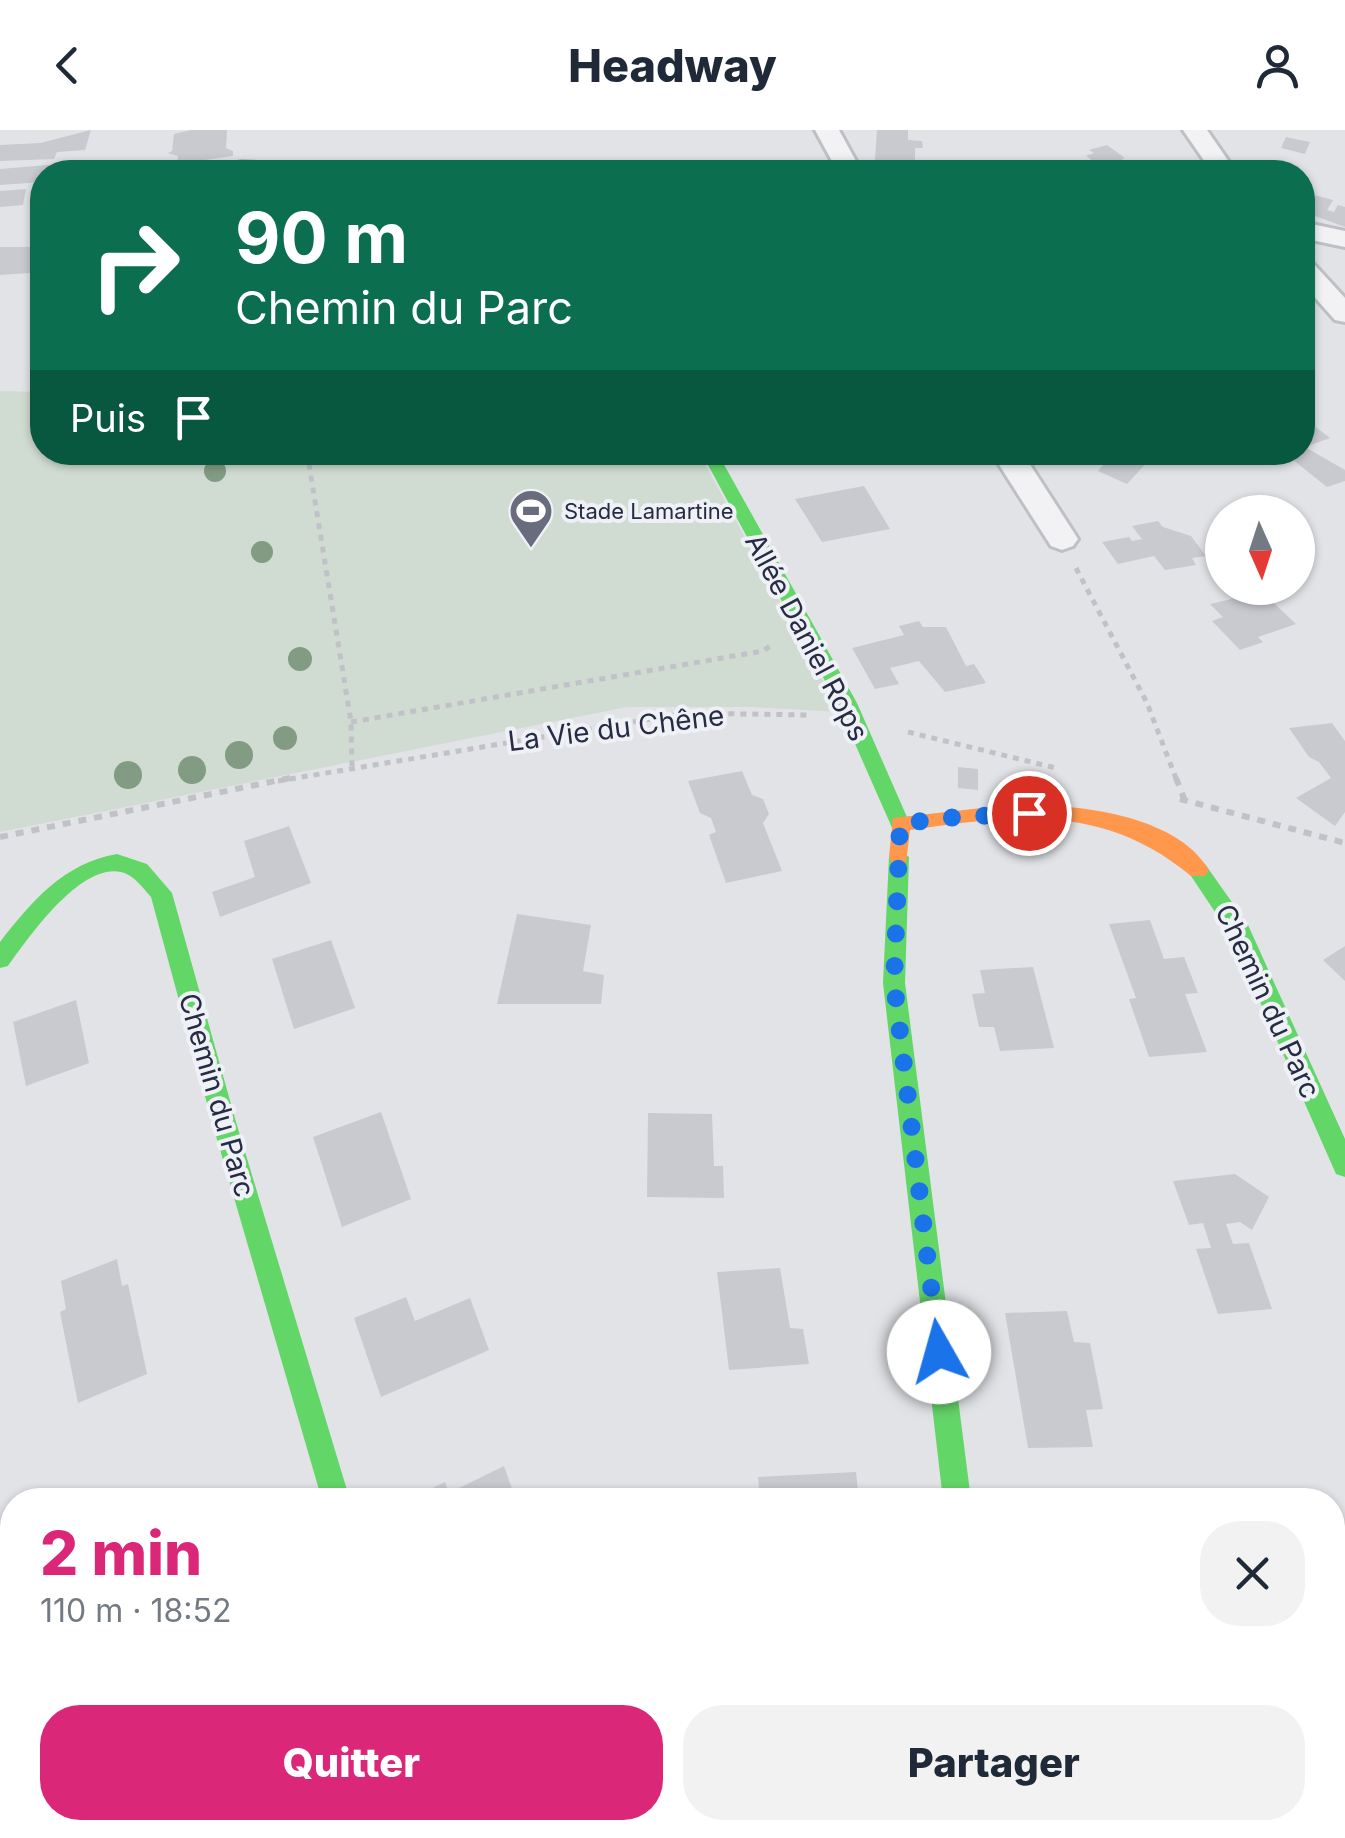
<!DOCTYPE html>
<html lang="fr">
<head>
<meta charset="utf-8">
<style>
	body { margin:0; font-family:Inter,sans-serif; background:#f2f2f3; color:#1f2937; height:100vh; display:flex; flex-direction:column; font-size:38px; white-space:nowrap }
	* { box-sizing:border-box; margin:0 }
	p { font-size:32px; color:#747a83 }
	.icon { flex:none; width:55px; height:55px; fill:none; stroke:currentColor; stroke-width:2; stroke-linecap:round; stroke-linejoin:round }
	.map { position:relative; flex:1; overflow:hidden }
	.drawer { position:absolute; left:0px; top:1358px; width:1345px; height:352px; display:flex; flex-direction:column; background:#fff; border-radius:40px 40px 0 0; box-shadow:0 2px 8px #0004 }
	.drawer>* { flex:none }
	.guide { position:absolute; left:30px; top:30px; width:1285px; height:305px; border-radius:40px; box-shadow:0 2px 8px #0004; background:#0b6e4f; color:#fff; overflow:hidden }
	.needle { width:65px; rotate:177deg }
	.controls { position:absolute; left:1205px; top:365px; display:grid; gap:20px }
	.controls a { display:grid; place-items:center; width:110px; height:110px; border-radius:50%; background:#fff; box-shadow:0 2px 8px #0004; font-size:50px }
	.pin { position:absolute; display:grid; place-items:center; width:85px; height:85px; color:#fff; margin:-42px; border:5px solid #fff; border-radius:50%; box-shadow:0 2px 10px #0007 }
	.me { position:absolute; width:110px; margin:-55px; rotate:353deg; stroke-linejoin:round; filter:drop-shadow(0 0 8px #0008) }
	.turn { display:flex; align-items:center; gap:35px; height:210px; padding:0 40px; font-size:45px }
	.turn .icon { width:130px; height:130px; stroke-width:2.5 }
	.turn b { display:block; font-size:70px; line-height:85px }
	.then { display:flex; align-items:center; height:95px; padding:0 40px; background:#0003; gap:20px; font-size:38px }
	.round { display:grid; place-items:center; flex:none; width:105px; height:105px; border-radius:40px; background:#f2f2f3 }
	.overview { display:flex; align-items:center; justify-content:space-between; height:170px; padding:0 40px }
	h1 { font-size:60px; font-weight:800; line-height:75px; color:#db2777 }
	.cta { display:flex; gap:20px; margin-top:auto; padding:20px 40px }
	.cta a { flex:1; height:115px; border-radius:40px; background:#db2777; color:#fff; font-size:40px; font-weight:800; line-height:115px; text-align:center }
	.cta a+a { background:#f2f2f3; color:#1f2937 }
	header { display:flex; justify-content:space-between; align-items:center; height:130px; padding:0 40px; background:#fff; font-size:45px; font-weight:800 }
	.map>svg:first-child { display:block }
	.green { fill:#d0dbd1 }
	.building { fill:#c9cad0 }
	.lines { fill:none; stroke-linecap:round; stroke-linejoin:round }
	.street-casing { stroke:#bfc0c5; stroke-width:6 }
	.path-far1 { stroke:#c0c2c8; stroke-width:5; stroke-dasharray:6 6; stroke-linecap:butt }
	.path { stroke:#c0c2c8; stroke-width:6; stroke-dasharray:8 8; stroke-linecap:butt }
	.street { fill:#f2f2f4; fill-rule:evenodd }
	.fast { fill:#63d668; fill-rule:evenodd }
	.slow { fill:#ff974d; fill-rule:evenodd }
	.tree { fill:#829c83 }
	.route { stroke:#1a73e8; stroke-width:18; stroke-dasharray:0 32.4 }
	.labels { text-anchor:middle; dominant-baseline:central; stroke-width:8; stroke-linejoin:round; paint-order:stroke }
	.far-poi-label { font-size:22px; fill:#262c43; stroke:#eff1f7; text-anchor:start }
	.street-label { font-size:28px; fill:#262c43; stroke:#eff1f7 }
</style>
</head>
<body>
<header><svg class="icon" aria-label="back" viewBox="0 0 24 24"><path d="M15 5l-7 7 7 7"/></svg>Headway<svg class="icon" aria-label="person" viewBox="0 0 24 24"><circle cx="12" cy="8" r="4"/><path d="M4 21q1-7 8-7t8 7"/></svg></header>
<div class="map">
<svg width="1345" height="1708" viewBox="0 0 1345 1708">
	<rect width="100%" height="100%" fill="#e2e3e7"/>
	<polygon class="green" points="0,261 42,262 42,322 699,323 840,582 751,577 627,577 0,702"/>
	<g class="building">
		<polygon points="91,0 85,20 57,22 54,29 0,31 0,15 40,13"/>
		<polygon points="191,0 227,0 226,18 233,21 233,26 177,34 178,26 168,23 172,21 174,4"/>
		<polygon points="877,0 908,0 908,10 922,11 923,18 915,18 915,32 875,30"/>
		<polygon points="1286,7 1310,12 1305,24 1281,18"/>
		<polygon points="1107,15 1125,28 1122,29 1133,38 1109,42 1086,26 1094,23 1089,20"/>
		<polygon points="722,31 745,42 696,42"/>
		<polygon points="82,32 79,42 42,42 42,52 0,55 0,39"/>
		<polygon points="26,59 23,75 0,77 0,61"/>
		<polygon points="1302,62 1333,70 1327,80 1334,82 1338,75 1345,77 1345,97 1302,81"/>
		<polygon points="0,117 30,117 41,118 30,143 0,145"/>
		<polygon points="1305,289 1330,308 1305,317 1345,340 1345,351 1327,357 1283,322 1302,322"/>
		<polygon points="1078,322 1133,322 1150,329 1127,354 1098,341 1104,334"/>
		<polygon points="864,356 890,399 822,412 795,369"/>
		<polygon points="1158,391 1163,397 1191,406 1206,426 1192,428 1196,435 1165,440 1154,426 1118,434 1102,412 1129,407 1132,411 1142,409 1132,396"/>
		<polygon points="1262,462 1296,494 1258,507 1263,512 1240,520 1212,491 1223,487 1210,474"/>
		<polygon points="919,491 923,497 946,497 966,536 974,534 986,553 945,562 919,531 890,538 899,554 875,559 852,518 904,505 899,496"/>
		<polygon points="1332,593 1345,611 1345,682 1335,696 1296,668 1331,648 1319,632 1309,627 1289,598"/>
		<polygon points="958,637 978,639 978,660 958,658"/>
		<polygon points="742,641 752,665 763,669 769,684 763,693 782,741 726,753 709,705 716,702 711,688 700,683 688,651"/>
		<polygon points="289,696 311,753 220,787 212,762 255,747 244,711"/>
		<polygon points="517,784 591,795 583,841 604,845 601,874 497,874"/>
		<polygon points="1150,790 1164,829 1184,827 1198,863 1185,864 1207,922 1149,927 1129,869 1136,868 1109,794"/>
		<polygon points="331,810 355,878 294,899 272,829"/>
		<polygon points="1345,816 1345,851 1323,830"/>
		<polygon points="1033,837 1054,918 1000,921 994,897 979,897 972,864 985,863 980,840"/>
		<polygon points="76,870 89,933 26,956 13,892"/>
		<polygon points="381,982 411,1069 342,1097 313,1007"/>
		<polygon points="648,983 712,984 714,1036 723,1036 724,1068 647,1067"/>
		<polygon points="1235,1044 1269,1067 1252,1100 1240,1092 1226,1094 1233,1114 1249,1113 1272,1179 1218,1184 1196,1119 1211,1118 1203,1093 1189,1095 1173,1051"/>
		<polygon points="117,1129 122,1156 128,1154 147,1244 78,1273 60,1182 66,1179 61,1151"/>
		<polygon points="780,1138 790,1198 803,1199 809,1234 729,1240 717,1142"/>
		<polygon points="406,1167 415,1191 470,1168 489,1220 381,1267 354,1188"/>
		<polygon points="1067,1181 1074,1212 1090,1213 1103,1279 1086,1280 1093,1317 1028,1318 1005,1183"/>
		<polygon points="504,1336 516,1370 417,1370 416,1366 445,1352 449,1363"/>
		<polygon points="856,1342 859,1370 760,1370 758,1347"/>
		<polygon points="1332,1432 1343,1433 1345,1448 1345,1580 1332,1578"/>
		<polygon points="546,1698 621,1698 622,1708 548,1708"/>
		<polygon points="752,1698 835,1698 837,1708 753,1708"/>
		<polygon points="1107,1698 1192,1698 1195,1708 1109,1708"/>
	</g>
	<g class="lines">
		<defs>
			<g id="street">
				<polygon points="815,0 839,0 862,42 838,42"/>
				<polygon points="1183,0 1207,0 1236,42 1212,42"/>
				<polygon points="242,32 296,35 308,42 232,42 233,34"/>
				<polygon points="1302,92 1345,101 1345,117 1302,108"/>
				<polygon points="1302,129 1311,131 1345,168 1345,192 1335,190 1302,153"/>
				<polygon points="991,322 1022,322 1078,409 1073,416 1062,420 1051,416"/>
				<polygon points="401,1698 463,1698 466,1708 404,1708"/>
				<rect x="967" y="1698" width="62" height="10"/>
			</g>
		</defs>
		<use href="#street" class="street-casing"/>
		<g class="path-far1">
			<polyline points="307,322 351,592 352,636"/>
			<polyline points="1076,438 1147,573 1177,651"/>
			<polyline points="351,592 763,521 770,516"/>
			<polyline points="908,602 1056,638"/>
			<polyline points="278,651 687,583 807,585"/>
		</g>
		<g class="path">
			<polyline points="1176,648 1185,671"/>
			<polyline points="1180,669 1345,713"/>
			<polyline points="0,707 290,648"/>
		</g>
		<use href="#street" class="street"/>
		<g class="fast">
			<polygon points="701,322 717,322 857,573 910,694 907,700 893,700 837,573"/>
			<polygon points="899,719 909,727 905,853 971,1370 943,1370 883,853 889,727"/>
			<path d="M117,724L147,734L172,763L236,992L350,1370H322L212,992L151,767C142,757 134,745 121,742C80,733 29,807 8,836L0,838V812C32,771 64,733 117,724Z"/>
			<polygon points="1198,732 1205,734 1248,795 1345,1009 1345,1047 1336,1044 1231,806 1187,740"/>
		</g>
		<path class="slow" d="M1017,674C1075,675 1175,683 1209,740L1205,746H1191C1104,673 1015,685 910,700L906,733H892L889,727L893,688Z"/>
	</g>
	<g class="tree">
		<circle cx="215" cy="341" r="11"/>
		<circle cx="262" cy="422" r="11"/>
		<circle cx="300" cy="529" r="12"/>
		<circle cx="285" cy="608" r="12"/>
		<circle cx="239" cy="625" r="14"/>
		<circle cx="192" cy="640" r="14"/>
		<circle cx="128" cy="645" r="14"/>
	</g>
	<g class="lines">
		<polyline class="route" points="939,1222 894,853 900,694 945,688 1029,683"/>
	</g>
	<defs>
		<symbol id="stadium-pin" viewBox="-11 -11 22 30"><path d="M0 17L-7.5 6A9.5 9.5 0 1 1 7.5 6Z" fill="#686c7c" stroke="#eff1f7"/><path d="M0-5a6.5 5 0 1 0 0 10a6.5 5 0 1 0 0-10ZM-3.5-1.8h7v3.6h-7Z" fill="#fff"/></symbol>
	</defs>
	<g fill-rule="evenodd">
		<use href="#stadium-pin" x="506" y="356" width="50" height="68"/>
	</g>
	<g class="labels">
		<g class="far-poi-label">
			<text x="564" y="381">Stade Lamartine</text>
		</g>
		<g class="street-label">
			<text transform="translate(807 507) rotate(62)">Allée Daniel Rops</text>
			<text transform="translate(616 598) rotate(-7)">La Vie du Chêne</text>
			<text transform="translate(1268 871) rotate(65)">Chemin du Parc</text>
			<text transform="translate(217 965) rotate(74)">Chemin du Parc</text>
		</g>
	</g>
</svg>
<div class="controls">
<a><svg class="needle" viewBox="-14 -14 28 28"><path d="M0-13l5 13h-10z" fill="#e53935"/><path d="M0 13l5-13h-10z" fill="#747a83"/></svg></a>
</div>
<div class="pin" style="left:1029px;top:683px;background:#d93025"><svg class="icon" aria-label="arrive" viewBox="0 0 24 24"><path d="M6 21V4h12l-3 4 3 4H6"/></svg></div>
<svg class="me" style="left:939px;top:1222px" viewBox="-20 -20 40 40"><circle r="19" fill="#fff"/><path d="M0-13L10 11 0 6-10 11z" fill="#1a73e8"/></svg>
<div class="guide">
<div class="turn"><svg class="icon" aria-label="right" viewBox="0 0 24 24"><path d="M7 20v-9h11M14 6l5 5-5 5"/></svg><div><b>90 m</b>Chemin du Parc</div></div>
<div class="then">Puis<svg class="icon" aria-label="arrive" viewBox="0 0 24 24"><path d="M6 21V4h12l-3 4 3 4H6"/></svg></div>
</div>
<section class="drawer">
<div class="overview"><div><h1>2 min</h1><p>110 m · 18:52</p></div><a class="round"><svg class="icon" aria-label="close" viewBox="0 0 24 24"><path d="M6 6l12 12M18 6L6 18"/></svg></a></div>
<div class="cta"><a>Quitter</a><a>Partager</a></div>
</section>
</div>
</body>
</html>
